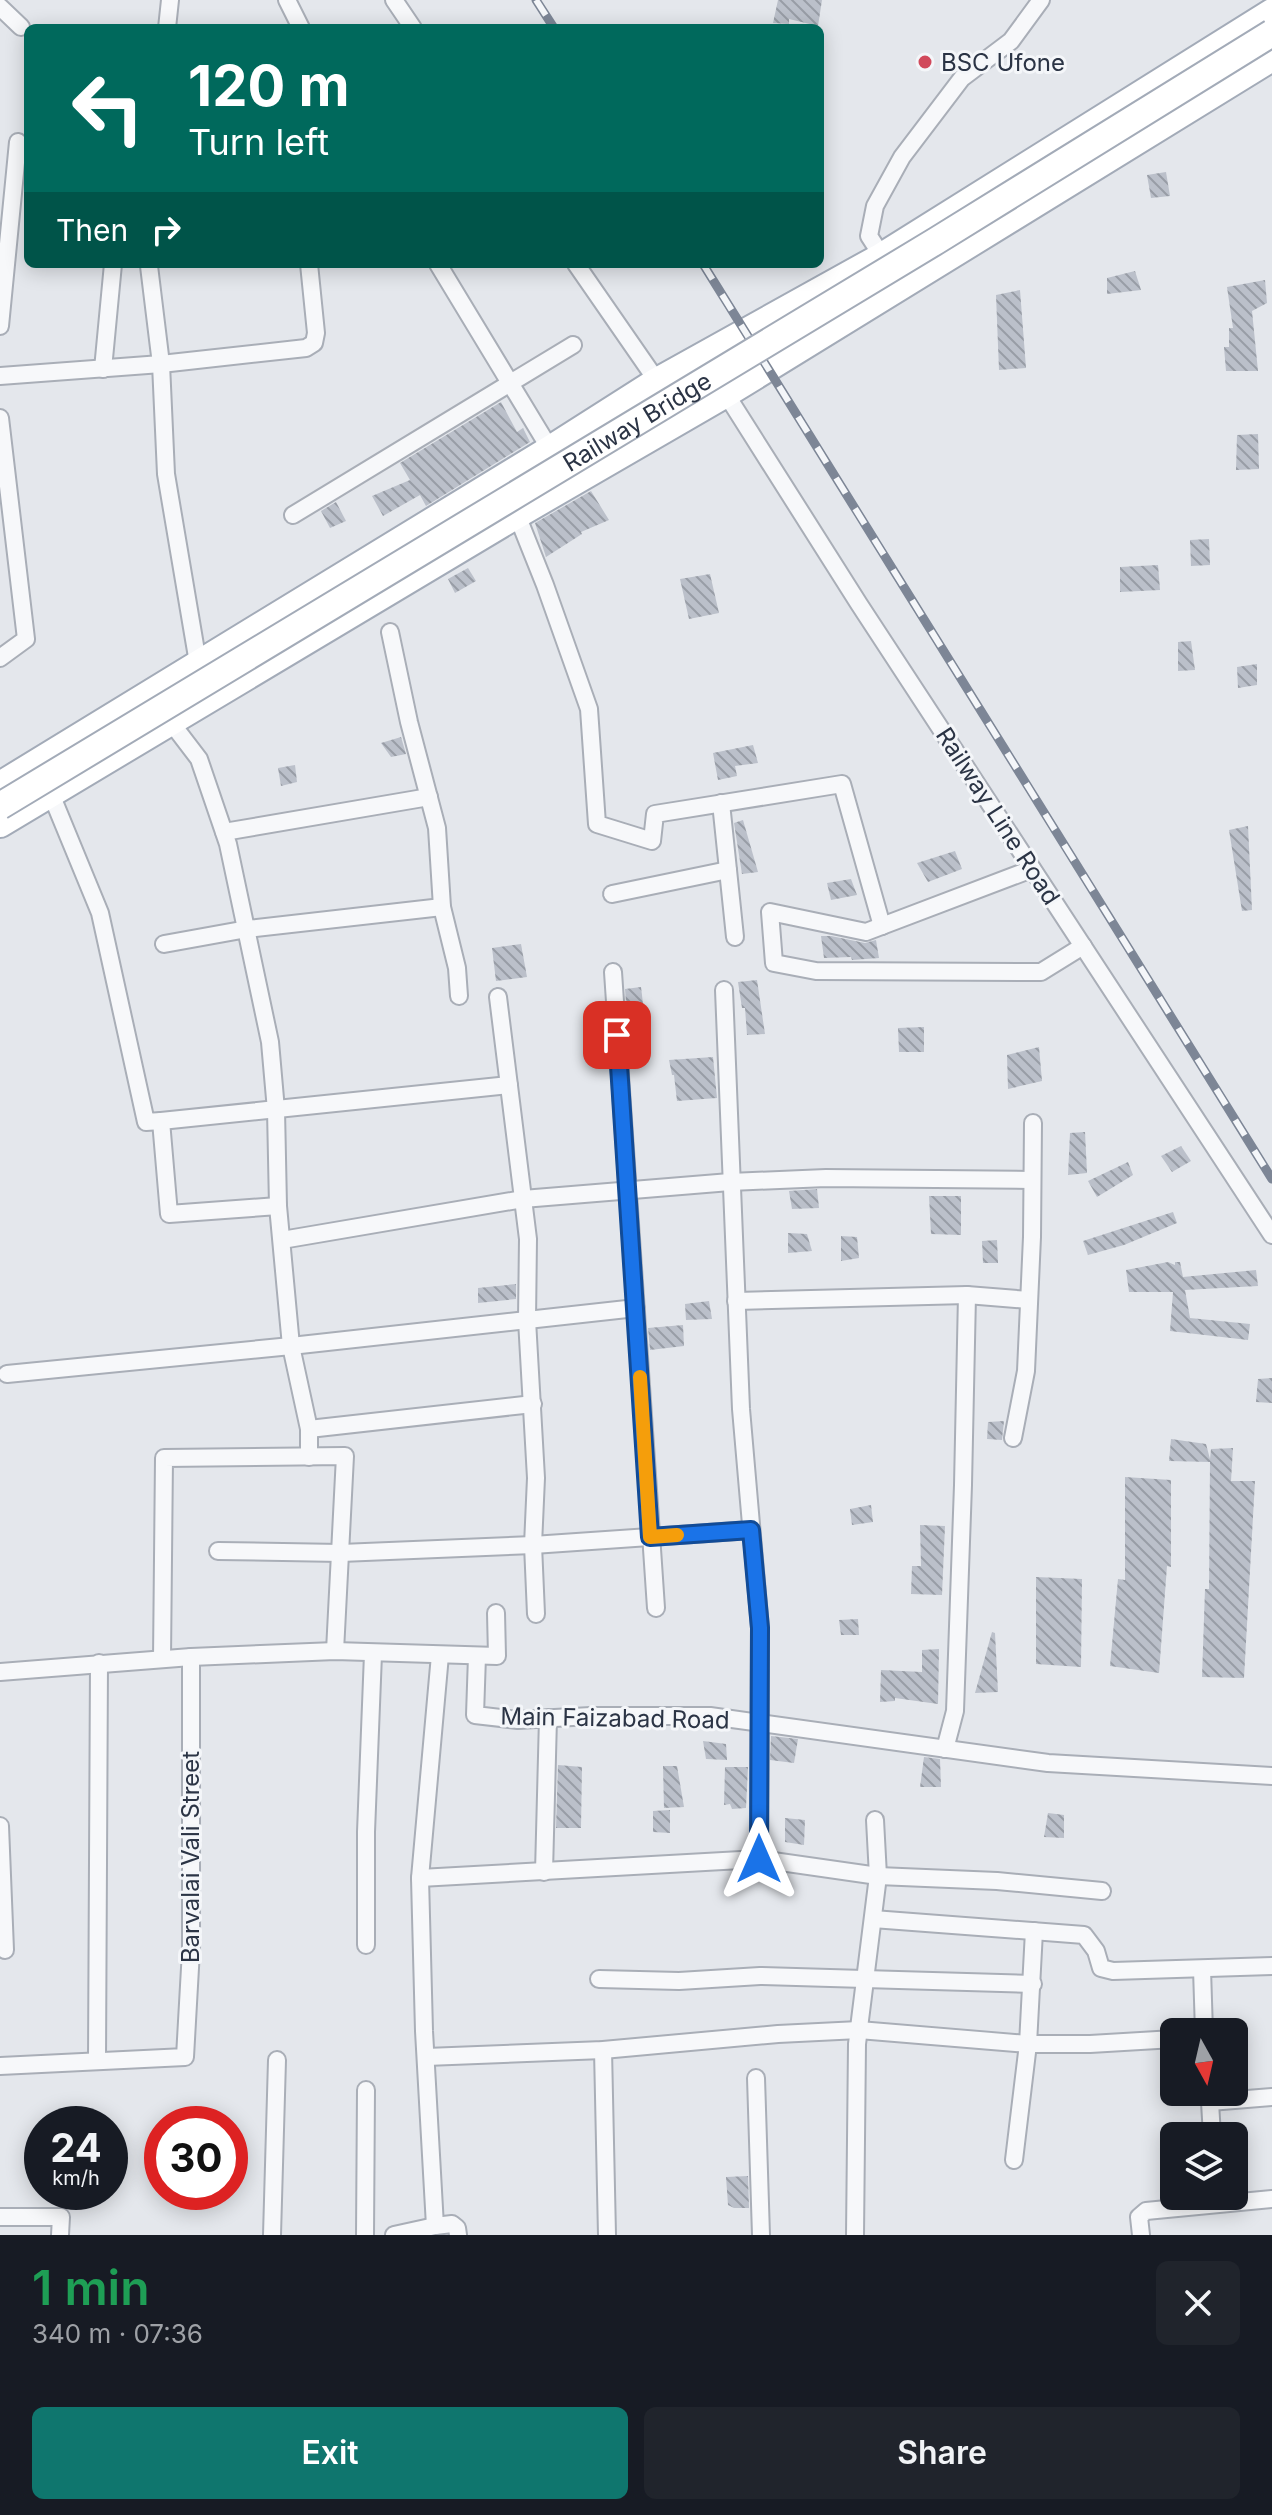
<!DOCTYPE html>
<html lang="en">
<head>
<meta charset="utf-8">
<style>
	body { margin:0; font-family:Inter,sans-serif; background:#20242c; color:#f1f3f6; height:100vh; display:flex; flex-direction:column; font-size:30px; white-space:nowrap }
	* { box-sizing:border-box; margin:0 }
	p { font-size:26px; color:#9ea1a6 }
	.icon { flex:none; width:44px; height:44px; fill:none; stroke:currentColor; stroke-width:2; stroke-linecap:round; stroke-linejoin:round }
	.map { position:relative; height:2235px; overflow:hidden }
	.panel { display:flex; flex-direction:column; background:#171b24; flex:1 }
	.panel>* { flex:none }
	.top-card { position:absolute; left:24px; top:24px; width:800px; height:244px; border-radius:12px; box-shadow:0 4px 20px #0003; background:#00695c; color:#fff; overflow:hidden }
	.needle { width:52px; rotate:172deg }
	.controls { position:absolute; left:1160px; top:2018px; display:grid; gap:16px }
	.controls a { display:grid; place-items:center; width:88px; height:88px; border-radius:12px; background:#171b24; box-shadow:0 4px 20px #0003; font-size:40px }
	.speed { position:absolute; left:24px; top:2106px; display:flex; gap:16px; font-size:40px; font-weight:700; text-align:center }
	.speed>* { display:grid; place-content:center; width:104px; height:104px; border-radius:50%; background:#171b24; box-shadow:0 4px 20px #0003; line-height:1 }
	.speed small { font-size:20px; font-weight:400 }
	.speed .limit { border:12px solid #d22; background:#fff; color:#111 }
	.pin { position:absolute; display:grid; place-items:center; width:68px; height:68px; color:#fff; margin:-34px; border-radius:16px; box-shadow:0 4px 12px #0006 }
	.me { position:absolute; width:88px; margin:-44px; rotate:0deg; stroke-linejoin:round; filter:drop-shadow(0 0 6px #0008) }
	.turn { display:flex; align-items:center; gap:28px; height:168px; padding:0 32px; font-size:36px }
	.turn .icon { width:104px; height:104px; stroke-width:2.5 }
	.turn b { display:block; font-size:56px; line-height:68px }
	.then { display:flex; align-items:center; height:76px; padding:0 32px; background:#0003; gap:16px; font-size:30px }
	.round { display:grid; place-items:center; flex:none; width:84px; height:84px; border-radius:12px; background:#20242c }
	.overview { display:flex; align-items:center; justify-content:space-between; height:136px; padding:0 32px }
	h1 { font-size:48px; font-weight:600; line-height:60px; color:#1e9e55 }
	.primary-button { display:flex; gap:16px; margin-top:auto; padding:16px 32px }
	.primary-button a { flex:1; height:92px; border-radius:12px; background:#0f766e; color:#fff; font-size:32px; font-weight:600; line-height:92px; text-align:center }
	.primary-button a+a { background:#20242c; color:#f1f3f6 }
	.map>svg:first-child { display:block }
	.building { fill:url(#building-back-hatch) }
	.lines { fill:none; stroke-linecap:round; stroke-linejoin:round }
	.street-casing { stroke:#a9aeb7; stroke-width:20 }
	.primary-casing { stroke:#a3abb8; stroke-width:30 }
	.street { stroke:#f7f8fa; stroke-width:16 }
	.primary { stroke:#fff; stroke-width:26 }
	.rail-casing { stroke:#7d8696; stroke-width:9 }
	.rail { stroke:#f4f6f9; stroke-width:6; stroke-dasharray:18; stroke-linecap:butt }
	.primary-bridge-casing { stroke:#a3abb8; stroke-width:30; stroke-linecap:butt }
	.primary-bridge { stroke:#fff; stroke-width:26 }
	.route-casing { stroke:#114b97; stroke-width:20 }
	.route { stroke:#1a73e8; stroke-width:14 }
	.slow { stroke:#f59e0b; stroke-width:14 }
	.poi-dot { fill:#d1495b; stroke:#f4f6f9; stroke-width:3 }
	.labels { text-anchor:middle; dominant-baseline:central; stroke-width:6; stroke-linejoin:round; paint-order:stroke }
	.poi-label { font-size:24px; fill:#2b3445; stroke:#f4f6f9; text-anchor:start }
	.street-label { font-size:24px; fill:#2b3445; stroke:#f4f6f9 }
</style>
</head>
<body>
<div class="map">
<svg width="1272" height="2235" viewBox="0 0 1272 2235">
	<defs>
		<pattern id="building-back-hatch" width="6" height="6" patternUnits="userSpaceOnUse" patternTransform="scale(2)"><rect width="6" height="6" fill="#bbc0ca"/><path d="M-1 5l2 2M0 0l6 6M5-1l2 2" fill="none" stroke="#989da6"/></pattern>
	</defs>
	<rect width="100%" height="100%" fill="#e4e7ec"/>
	<g class="building">
		<polygon points="778,0 822,0 818,26 789,19 789,24 773,23"/>
		<polygon points="1166,172 1170,196 1151,198 1147,175"/>
		<polygon points="1135,271 1141,290 1107,294 1107,278"/>
		<polygon points="1265,280 1267,303 1252,311 1258,371 1226,371 1224,347 1229,347 1229,328 1233,328 1227,287"/>
		<polygon points="1020,290 1026,368 999,370 996,295"/>
		<polygon points="501,402 517,432 523,428 530,442 426,506 420,495 383,516 372,496 410,480 400,463"/>
		<polygon points="1258,434 1259,469 1236,470 1237,435"/>
		<polygon points="591,491 609,520 581,532 582,534 546,557 535,523"/>
		<polygon points="336,502 346,521 330,528 321,511"/>
		<polygon points="1209,539 1210,565 1191,566 1190,540"/>
		<polygon points="1158,565 1160,590 1120,592 1120,567"/>
		<polygon points="468,568 476,581 455,593 448,579"/>
		<polygon points="710,574 719,613 689,619 680,579"/>
		<polygon points="1191,641 1195,670 1178,671 1178,642"/>
		<polygon points="1257,664 1257,685 1238,688 1237,667"/>
		<polygon points="401,737 406,754 391,757 381,743"/>
		<polygon points="753,745 758,763 735,766 737,776 718,780 713,753"/>
		<polygon points="295,765 297,782 281,786 278,768"/>
		<polygon points="743,820 758,872 742,874 734,823"/>
		<polygon points="1248,826 1252,910 1242,911 1229,830"/>
		<polygon points="955,851 962,869 928,882 917,863"/>
		<polygon points="851,879 857,895 831,900 827,883"/>
		<polygon points="821,936 831,936 865,943 876,940 879,958 852,960 851,957 824,958"/>
		<polygon points="521,944 527,977 496,981 492,948"/>
		<polygon points="757,980 765,1034 747,1035 745,1008 742,1008 738,982"/>
		<polygon points="641,987 646,1028 628,1029 625,989"/>
		<polygon points="924,1027 924,1052 899,1052 898,1028"/>
		<polygon points="1039,1047 1042,1081 1008,1089 1007,1055"/>
		<polygon points="713,1057 717,1098 677,1101 674,1075 672,1075 669,1060"/>
		<polygon points="1085,1132 1087,1173 1068,1175 1070,1133"/>
		<polygon points="1181,1146 1191,1161 1172,1172 1161,1156"/>
		<polygon points="1128,1162 1133,1175 1097,1197 1088,1181"/>
		<polygon points="817,1189 819,1208 792,1209 789,1191"/>
		<polygon points="929,1196 961,1196 961,1235 931,1234"/>
		<polygon points="1173,1212 1177,1223 1124,1245 1088,1255 1083,1241"/>
		<polygon points="788,1233 807,1234 812,1251 788,1253"/>
		<polygon points="841,1236 857,1237 859,1258 841,1261"/>
		<polygon points="997,1240 998,1263 983,1263 982,1241"/>
		<polygon points="1168,1262 1175,1265 1175,1262 1180,1262 1183,1277 1256,1270 1258,1286 1185,1290 1190,1318 1250,1324 1248,1340 1170,1331 1173,1292 1129,1292 1126,1270"/>
		<polygon points="516,1284 516,1299 478,1303 478,1288"/>
		<polygon points="709,1301 712,1319 686,1320 685,1304"/>
		<polygon points="683,1325 684,1346 650,1350 648,1328"/>
		<polygon points="1272,1378 1272,1403 1256,1402 1258,1379"/>
		<polygon points="1004,1421 1002,1440 987,1439 988,1422"/>
		<polygon points="1171,1439 1206,1444 1210,1459 1211,1449 1233,1448 1231,1481 1255,1481 1244,1678 1202,1677 1205,1589 1209,1589 1210,1462 1169,1461"/>
		<polygon points="1125,1477 1171,1480 1171,1567 1167,1566 1159,1673 1110,1666 1118,1579 1125,1580"/>
		<polygon points="871,1505 873,1522 852,1525 850,1509"/>
		<polygon points="920,1525 945,1526 942,1595 911,1594 912,1566 921,1566"/>
		<polygon points="1036,1577 1082,1579 1081,1667 1036,1664"/>
		<polygon points="858,1619 859,1635 841,1635 839,1620"/>
		<polygon points="992,1632 995,1633 998,1692 975,1693"/>
		<polygon points="939,1649 938,1704 895,1698 895,1701 880,1702 881,1670 922,1672 922,1650"/>
		<polygon points="771,1736 798,1739 794,1763 770,1760"/>
		<polygon points="703,1741 726,1744 727,1760 706,1759"/>
		<polygon points="924,1757 940,1759 941,1787 920,1787"/>
		<polygon points="558,1765 582,1767 581,1828 556,1828"/>
		<polygon points="663,1766 677,1766 684,1807 664,1808"/>
		<polygon points="725,1767 748,1767 746,1808 732,1809 730,1804 724,1805"/>
		<polygon points="670,1810 670,1833 653,1832 653,1811"/>
		<polygon points="1048,1813 1064,1815 1064,1838 1044,1837"/>
		<polygon points="785,1818 805,1820 804,1845 785,1842"/>
		<polygon points="748,2176 749,2208 734,2208 728,2205 726,2177"/>
	</g>
	<g class="lines">
		<defs>
			<g id="street">
				<polyline points="287,0 301,28"/>
				<polyline points="394,0 413,28"/>
				<polyline points="0,7 21,27"/>
				<polyline points="167,28 170,0"/>
				<polyline points="882,256 869,236 875,206 902,157 962,78 1011,41 1041,0"/>
				<polyline points="438,264 550,449"/>
				<polyline points="576,264 657,381"/>
				<polyline points="149,266 161,364 166,474 198,663"/>
				<polyline points="0,326 18,142"/>
				<polyline points="103,369 113,264"/>
				<polyline points="0,376 161,364 306,348 314,343 316,333 309,264"/>
				<polyline points="726,394 859,604 1272,1235"/>
				<polyline points="0,418 26,639 0,658"/>
				<polyline points="293,515 573,345"/>
				<polyline points="517,515 545,585 589,709 597,824 652,841 655,814 842,784 882,926"/>
				<polyline points="390,632 409,722 437,828 442,907 457,968 459,996"/>
				<polyline points="170,721 199,759 228,844 270,1042 276,1110 278,1206 291,1346 309,1429 309,1457"/>
				<polyline points="51,794 100,913 146,1122 161,1121"/>
				<polyline points="721,803 735,937"/>
				<polyline points="224,832 429,797"/>
				<polyline points="1032,869 866,932 770,912 774,963 816,971 1041,972 1083,946"/>
				<polyline points="612,894 728,870"/>
				<polyline points="164,944 247,929 442,907"/>
				<polyline points="613,972 656,1608"/>
				<polyline points="724,990 741,1409 760,1628 759,1859"/>
				<polyline points="498,997 528,1239 527,1320 536,1478 533,1545 536,1614"/>
				<polyline points="278,1206 169,1214 161,1121 509,1085"/>
				<polyline points="282,1240 523,1199 730,1182 826,1178 1032,1180"/>
				<polyline points="736,1301 967,1295 1029,1300"/>
				<polyline points="7,1374 291,1346 636,1308"/>
				<polyline points="309,1429 533,1404"/>
				<polyline points="1013,1438 1026,1371 1032,1237 1033,1123"/>
				<polyline points="218,1551 341,1553 533,1545 751,1530"/>
				<polyline points="477,1656 475,1715 518,1720 591,1716 710,1716 1048,1763 1272,1776"/>
				<polyline points="162,1659 164,1458 345,1456 335,1651"/>
				<polyline points="0,1672 191,1657 335,1651 497,1656 496,1613"/>
				<polyline points="945,1749 955,1711 963,1485 967,1295"/>
				<polyline points="0,1826 5,1950"/>
				<polyline points="544,1872 548,1718"/>
				<polyline points="420,1878 759,1859 878,1876 997,1881 1102,1891"/>
				<polyline points="873,1919 1084,1935 1096,1951 1101,1968 1113,1971 1272,1966"/>
				<polyline points="366,1945 366,1832 373,1654"/>
				<polyline points="1202,1969 1204,2032"/>
				<polyline points="599,1979 679,1981 760,1976 1033,1984"/>
				<polyline points="603,2050 607,2235"/>
				<polyline points="426,2057 603,2050 778,2034 859,2030 1028,2044 1090,2044 1174,2039"/>
				<polyline points="97,2061 99,1663"/>
				<polyline points="0,2066 185,2057 191,1950 191,1657"/>
				<polyline points="756,2078 761,2235"/>
				<polyline points="1210,2092 1210,2102 1272,2097"/>
				<polyline points="1210,2102 1212,2136"/>
				<polyline points="1014,2160 1028,2044 1034,1931"/>
				<polyline points="0,2217 61,2217 60,2235"/>
				<polyline points="435,2226 424,2031 420,1878 440,1655"/>
				<polyline points="272,2235 277,2060"/>
				<polyline points="365,2235 366,2090"/>
				<polyline points="394,2235 435,2226 452,2224 457,2228 458,2235"/>
				<polyline points="855,2235 857,2044 878,1876 875,1820"/>
				<polyline points="1141,2235 1139,2217 1146,2211 1272,2199"/>
			</g>
			<g id="primary">
				<polyline points="0,785 550,449 657,381 882,256 1272,12"/>
				<polyline points="0,824 517,515 726,394 1272,58"/>
			</g>
		</defs>
		<use href="#street" class="street-casing"/>
		<use href="#primary" class="primary-casing"/>
		<use href="#street" class="street"/>
		<use href="#primary" class="primary"/>
		<defs>
			<g id="rail">
				<polyline points="536,0 554,28"/>
				<polyline points="703,264 1272,1179"/>
			</g>
		</defs>
		<use href="#rail" class="rail-casing"/>
		<use href="#rail" class="rail"/>
		<defs>
			<g id="primary-bridge">
				<path id="s1" d="M0,806L936,241L1272,33"/>
			</g>
		</defs>
		<use href="#primary-bridge" class="primary-bridge-casing"/>
		<use href="#primary-bridge" class="primary-bridge"/>
	</g>
	<g class="lines">
		<defs>
			<polyline id="route" points="617,1035 650,1537 751,1530 760,1628 759,1859"/>
		</defs>
		<use href="#route" class="route-casing"/>
		<use href="#route" class="route"/>
		<polyline class="slow" points="640,1377 650,1537 677,1535"/>
	</g>
	<circle class="poi-dot" cx="925" cy="62" r="8"/>
	<g class="labels">
		<g class="poi-label">
			<text x="941" y="62">BSC Ufone</text>
		</g>
		<g class="street-label">
			<text stroke="none"><textPath href="#s1" startOffset="744">Railway Bridge</textPath></text>
			<text transform="translate(998 816) rotate(57)">Railway Line Road</text>
			<text transform="translate(615 1718) rotate(1)">Main Faizabad Road</text>
			<text transform="translate(190 1857) rotate(-90)">Barvalai Vali Street</text>
		</g>
	</g>
</svg>
<div class="controls">
<a><svg class="needle" viewBox="-14 -14 28 28"><path d="M0-13l5 13h-10z" fill="#e53935"/><path d="M0 13l5-13h-10z" fill="#9ea1a6"/></svg></a>
<a><svg class="icon" aria-label="layers" viewBox="0 0 24 24"><path d="M12 4l9 5-9 5-9-5zM3 14l9 5 9-5"/></svg></a>
</div>
<div class="speed"><div>24<small>km/h</small></div><div class="limit">30</div></div>
<div class="pin" style="left:617px;top:1035px;background:#d93025"><svg class="icon" aria-label="arrive" viewBox="0 0 24 24"><path d="M6 21V4h12l-3 4 3 4H6"/></svg></div>
<svg class="me" style="left:759px;top:1859px" viewBox="-20 -20 40 40"><path d="M0-17L14 15 0 8-14 15z" fill="#1a73e8" stroke="#fff" stroke-width="4"/></svg>
<div class="top-card">
<div class="turn"><svg class="icon" aria-label="left" viewBox="0 0 24 24"><path d="M17 20v-9H6M10 6l-5 5 5 5"/></svg><div><b>120 m</b>Turn left</div></div>
<div class="then">Then<svg class="icon" aria-label="right" viewBox="0 0 24 24"><path d="M7 20v-9h11M14 6l5 5-5 5"/></svg></div>
</div>
</div>
<section class="panel">
<div class="overview"><div><h1>1 min</h1><p>340 m · 07:36</p></div><a class="round"><svg class="icon" aria-label="close" viewBox="0 0 24 24"><path d="M6 6l12 12M18 6L6 18"/></svg></a></div>
<div class="primary-button"><a>Exit</a><a>Share</a></div>
</section>
</body>
</html>
